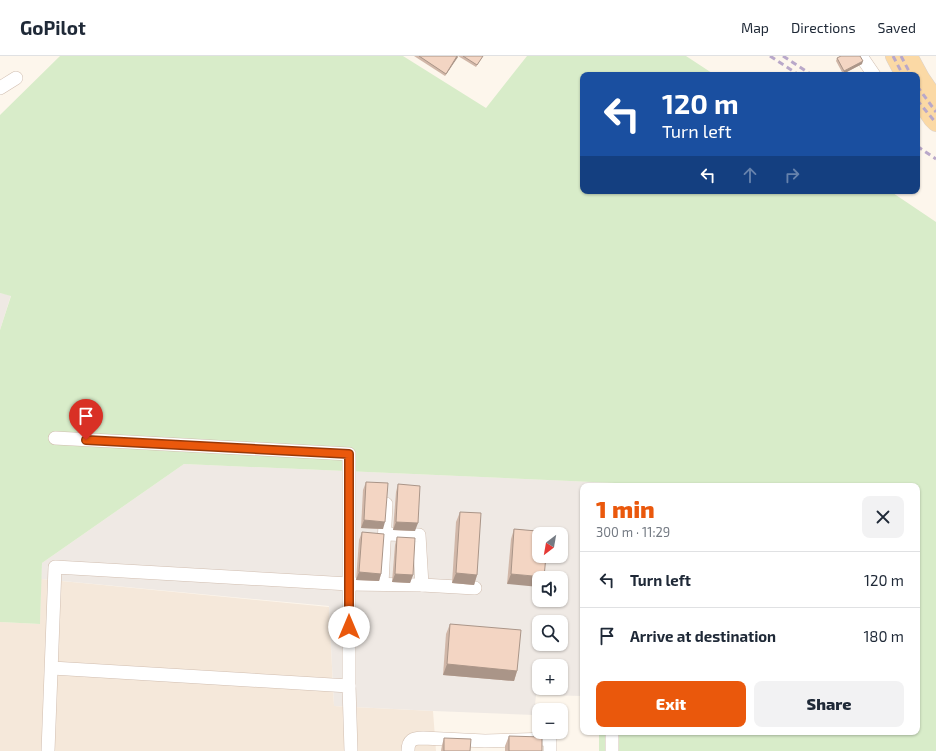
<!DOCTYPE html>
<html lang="en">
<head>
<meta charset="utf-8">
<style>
	body { margin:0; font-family:"Exo 2",sans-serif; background:#f2f2f3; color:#1f2937; height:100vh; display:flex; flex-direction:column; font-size:15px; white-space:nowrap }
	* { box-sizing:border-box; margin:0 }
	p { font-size:13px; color:#747a83 }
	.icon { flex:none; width:22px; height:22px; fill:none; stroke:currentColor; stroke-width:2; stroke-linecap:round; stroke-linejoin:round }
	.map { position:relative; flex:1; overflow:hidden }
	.side { position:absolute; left:580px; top:427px; width:340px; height:252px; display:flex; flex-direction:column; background:#fff; border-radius:8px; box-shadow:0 1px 3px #0004 }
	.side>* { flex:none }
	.guide { position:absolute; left:580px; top:16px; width:340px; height:122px; border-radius:8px; box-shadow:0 1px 3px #0004; background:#1a4fa0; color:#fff; overflow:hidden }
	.needle { width:26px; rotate:211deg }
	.fabs { position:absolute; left:532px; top:471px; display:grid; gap:8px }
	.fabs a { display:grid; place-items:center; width:36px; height:36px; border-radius:8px; background:#fff; box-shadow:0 1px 3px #0004; font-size:20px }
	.pin { position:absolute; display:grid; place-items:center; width:34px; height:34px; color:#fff; margin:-41px -17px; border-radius:50% 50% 50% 0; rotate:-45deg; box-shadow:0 0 4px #0007 }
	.pin .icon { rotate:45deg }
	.me { position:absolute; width:44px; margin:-22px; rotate:0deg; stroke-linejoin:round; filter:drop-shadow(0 0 3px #0008) }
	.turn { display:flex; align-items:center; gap:14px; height:84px; padding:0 16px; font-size:18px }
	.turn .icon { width:52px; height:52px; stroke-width:2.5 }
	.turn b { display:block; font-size:28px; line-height:34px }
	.lanes { display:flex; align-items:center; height:38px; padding:0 16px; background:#0003; justify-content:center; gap:20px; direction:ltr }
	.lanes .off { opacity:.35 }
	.round { display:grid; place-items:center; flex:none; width:42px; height:42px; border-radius:8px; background:#f2f2f3 }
	.overview { display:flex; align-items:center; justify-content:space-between; height:68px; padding:0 16px }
	h1 { font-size:24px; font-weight:800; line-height:30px; color:#ea580c }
	.primary-button { display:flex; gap:8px; margin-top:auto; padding:8px 16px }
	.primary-button a { flex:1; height:46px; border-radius:8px; background:#ea580c; color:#fff; font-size:16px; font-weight:800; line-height:46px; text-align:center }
	.primary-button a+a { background:#f2f2f3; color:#1f2937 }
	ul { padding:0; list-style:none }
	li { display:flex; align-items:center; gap:12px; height:56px; padding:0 16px; border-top:1px solid #e0e1e3 }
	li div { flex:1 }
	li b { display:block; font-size:15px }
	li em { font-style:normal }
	header { display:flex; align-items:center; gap:24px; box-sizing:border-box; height:56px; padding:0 20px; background:#fff; border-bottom:1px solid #e0e1e3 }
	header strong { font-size:19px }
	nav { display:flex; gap:22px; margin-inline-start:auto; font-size:14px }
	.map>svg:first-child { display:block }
	.residential { fill:#f5e8da }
	.industrial { fill:#efe9e4; fill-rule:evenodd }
	.green { fill:#d8ecc9 }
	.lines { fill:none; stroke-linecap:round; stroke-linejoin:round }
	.minor-casing { stroke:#d1beb0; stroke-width:14 }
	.major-casing { stroke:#dad1cd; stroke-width:18 }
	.minor { stroke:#fff; stroke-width:13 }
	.major { stroke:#fbd9a5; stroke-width:17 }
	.rail { stroke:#b9a8c9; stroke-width:3; stroke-dasharray:6 4; stroke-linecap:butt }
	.wall { fill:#d1b7a8 }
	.shaded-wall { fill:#aa9588 }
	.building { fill:#f3d5c3; stroke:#aa9588 }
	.route-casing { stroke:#983908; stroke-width:10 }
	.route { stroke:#ea580c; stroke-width:7 }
</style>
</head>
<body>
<header>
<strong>GoPilot</strong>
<nav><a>Map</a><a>Directions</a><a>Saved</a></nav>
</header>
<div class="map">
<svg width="936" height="695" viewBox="0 0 936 695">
	<rect width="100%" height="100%" fill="#fdf6ec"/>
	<polygon class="residential" points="41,523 329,551 334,650 433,655 436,695 0,695 0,566 40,568"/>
	<g class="industrial">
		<polygon points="0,237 11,239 0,274"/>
		<path d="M184,408L615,427V430H583V640L536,639L534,659L434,655L334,650L329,550L41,523L42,507ZM539,478H561V500H539ZM539,522H561V544H539ZM539,566H561V588H539ZM539,610H561V632H539Z"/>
	</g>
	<polygon class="green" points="60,0 403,0 486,52 527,0 686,0 715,19 583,19 583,135 890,135 936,166 936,695 599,695 599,676 917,676 917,430 615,430 615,427 184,408 42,507 40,568 0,566 0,274 11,240 0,237 0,59"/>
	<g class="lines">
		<defs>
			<g id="minor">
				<polyline points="861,0 874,19"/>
				<polyline points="0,32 16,22"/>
				<polyline points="55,382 349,398 349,528 422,529 419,479 385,478"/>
				<polyline points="382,528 386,448"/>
				<polyline points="422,529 475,532"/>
				<polyline points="52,612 349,630 351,695"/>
				<polyline points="48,695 55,511 349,528 349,630"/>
				<path d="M408,695C408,684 413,682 423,682L485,685L550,683V695"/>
				<polyline points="612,695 612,676"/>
			</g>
			<g id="major">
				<polyline points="894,0 904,19"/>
				<polyline points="909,0 921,22 936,44"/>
				<polyline points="917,41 932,63 936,67"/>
			</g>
		</defs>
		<use href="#minor" class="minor-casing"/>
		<use href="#major" class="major-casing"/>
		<use href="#minor" class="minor"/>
		<use href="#major" class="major"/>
		<g class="rail">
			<polyline points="770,0 799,19"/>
			<polyline points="783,0 812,19"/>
			<polyline points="893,0 903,19"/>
			<polyline points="901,0 911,19"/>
			<polyline points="917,30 936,56"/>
			<polyline points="917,44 936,67"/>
			<polyline points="917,90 936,103"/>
		</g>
	</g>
	<g class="wall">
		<polygon points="414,0 458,0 445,20"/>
		<polygon points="458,0 483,0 476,11"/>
		<polygon points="837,2 862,8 843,18 836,5"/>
		<polygon points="366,426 383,473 361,472 363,434"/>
		<polygon points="398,428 415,475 393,474 396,436"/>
		<polygon points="460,456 477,519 474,529 452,527 456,466"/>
		<polygon points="514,473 548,476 507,528 511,483"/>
		<polygon points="362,476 381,518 379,525 356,524 359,484"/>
		<polygon points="397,481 413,519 410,527 392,526 395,489"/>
		<polygon points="450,568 517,615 514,625 443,619 446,578"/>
		<polygon points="509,680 542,695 505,695 505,690"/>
		<polygon points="444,682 470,695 441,695 442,689"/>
	</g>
	<g class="shaded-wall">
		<polygon points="457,0 458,1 445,20 446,18"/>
		<polygon points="863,5 862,8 843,18 844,15"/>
		<polygon points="364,464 385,466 383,473 361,472"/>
		<polygon points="396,466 418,467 415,475 393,474"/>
		<polygon points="359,516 381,518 379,525 356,524"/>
		<polygon points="456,517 477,519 474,529 452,527"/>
		<polygon points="395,518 413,519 410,527 392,526"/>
		<polygon points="511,518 544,521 544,522 539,522 539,531 507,528"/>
		<polygon points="447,608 517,615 514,625 443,619"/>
	</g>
	<g class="building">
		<polygon points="419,0 457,0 446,18"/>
		<polygon points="463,0 483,0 477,9"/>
		<polygon points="841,0 860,0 863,5 844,15 837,2"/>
		<polygon points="366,426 388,427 385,466 364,464"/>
		<polygon points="398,428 420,430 418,467 396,466"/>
		<polygon points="460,456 481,457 477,519 456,517"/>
		<polygon points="514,473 548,476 547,478 539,478 539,500 546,500 544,521 511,518"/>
		<polygon points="362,476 384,478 381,518 359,516"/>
		<polygon points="397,481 415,482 413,519 395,518"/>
		<polygon points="450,568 521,574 517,615 447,608"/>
		<polygon points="509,680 542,681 542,695 509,695"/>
		<polygon points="444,682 471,683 470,695 444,695"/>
	</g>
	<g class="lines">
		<defs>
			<polyline id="route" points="86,384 349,398 349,571"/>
		</defs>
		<use href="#route" class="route-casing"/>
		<use href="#route" class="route"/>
	</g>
</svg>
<div class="fabs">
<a><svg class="needle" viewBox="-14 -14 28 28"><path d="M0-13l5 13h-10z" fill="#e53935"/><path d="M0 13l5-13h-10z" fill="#747a83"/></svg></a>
<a><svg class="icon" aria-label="sound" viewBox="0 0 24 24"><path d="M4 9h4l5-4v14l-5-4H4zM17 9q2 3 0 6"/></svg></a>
<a><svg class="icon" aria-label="search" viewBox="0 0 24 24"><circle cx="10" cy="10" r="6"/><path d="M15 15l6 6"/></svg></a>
<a>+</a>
<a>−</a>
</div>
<div class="pin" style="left:86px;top:384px;background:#d93025"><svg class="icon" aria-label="arrive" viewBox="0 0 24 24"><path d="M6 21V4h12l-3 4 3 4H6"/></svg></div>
<svg class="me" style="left:349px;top:571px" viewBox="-20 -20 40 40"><circle r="19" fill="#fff"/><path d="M0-13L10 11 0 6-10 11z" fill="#ea580c"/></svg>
<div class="guide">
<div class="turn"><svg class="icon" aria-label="left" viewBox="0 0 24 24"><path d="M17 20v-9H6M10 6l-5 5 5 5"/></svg><div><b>120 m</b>Turn left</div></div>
<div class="lanes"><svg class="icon" aria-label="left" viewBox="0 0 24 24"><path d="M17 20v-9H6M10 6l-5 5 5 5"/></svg><svg class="icon off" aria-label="ahead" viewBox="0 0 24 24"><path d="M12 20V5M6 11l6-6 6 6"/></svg><svg class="icon off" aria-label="right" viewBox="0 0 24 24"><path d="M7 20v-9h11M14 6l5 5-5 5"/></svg></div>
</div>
<section class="side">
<div class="overview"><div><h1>1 min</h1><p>300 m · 11:29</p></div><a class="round"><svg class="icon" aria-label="close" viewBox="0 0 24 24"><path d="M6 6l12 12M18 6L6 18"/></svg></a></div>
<ul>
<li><svg class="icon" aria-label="left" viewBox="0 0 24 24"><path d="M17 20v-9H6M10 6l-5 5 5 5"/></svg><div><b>Turn left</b></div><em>120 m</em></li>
<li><svg class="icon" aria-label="arrive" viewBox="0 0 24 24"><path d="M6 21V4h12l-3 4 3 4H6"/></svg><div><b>Arrive at destination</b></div><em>180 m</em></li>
</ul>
<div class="primary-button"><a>Exit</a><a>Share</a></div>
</section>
</div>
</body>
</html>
